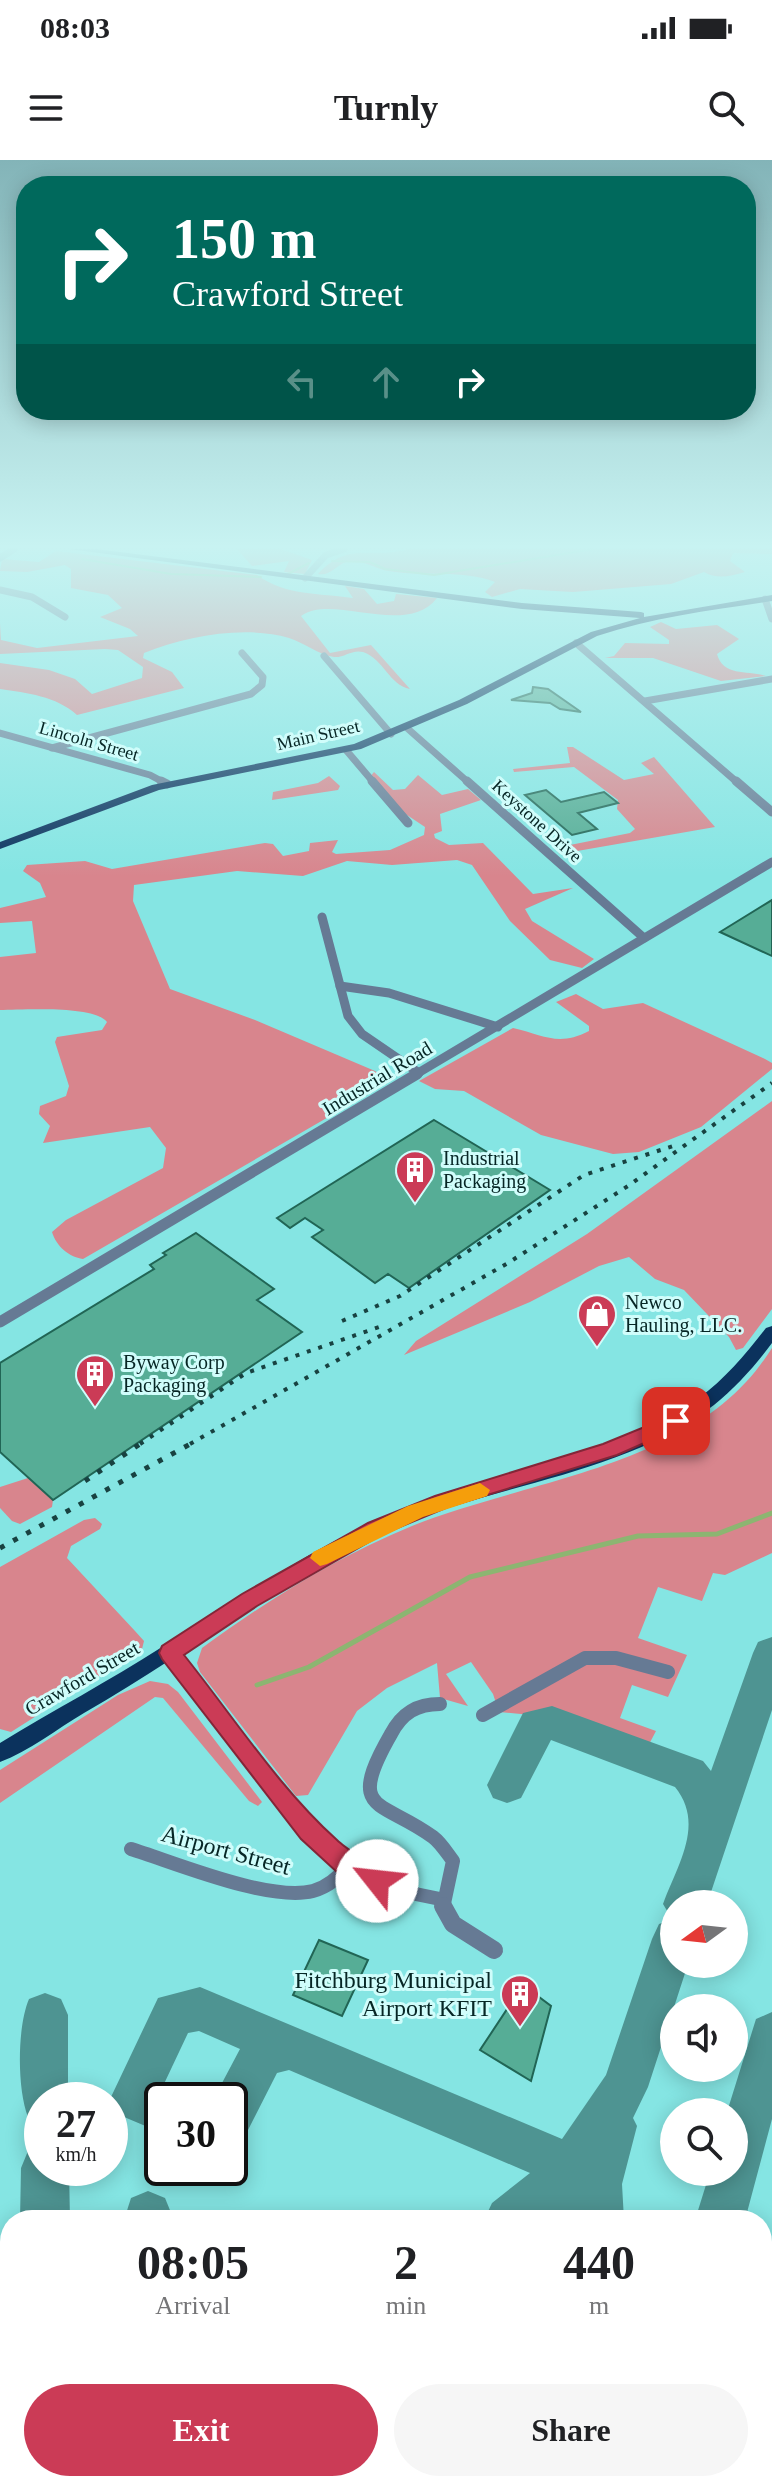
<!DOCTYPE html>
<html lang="en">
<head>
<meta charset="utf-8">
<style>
	body { margin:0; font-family:"Times New Roman",serif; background:#f6f6f6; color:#202124; height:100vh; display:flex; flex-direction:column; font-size:30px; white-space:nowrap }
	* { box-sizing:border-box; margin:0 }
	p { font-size:26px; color:#757577 }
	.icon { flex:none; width:44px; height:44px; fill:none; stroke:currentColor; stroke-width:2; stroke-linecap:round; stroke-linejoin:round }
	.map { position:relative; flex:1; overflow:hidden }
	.sheet { position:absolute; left:0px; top:2050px; width:772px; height:282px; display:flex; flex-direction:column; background:#fff; border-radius:32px 32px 0 0; box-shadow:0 4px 20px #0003 }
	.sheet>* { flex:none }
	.top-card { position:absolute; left:16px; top:16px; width:740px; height:244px; border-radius:32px; box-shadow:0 4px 20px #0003; background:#00695c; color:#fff; overflow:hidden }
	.needle { width:52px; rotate:255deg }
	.tools { position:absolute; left:660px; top:1730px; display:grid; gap:16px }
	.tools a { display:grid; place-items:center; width:88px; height:88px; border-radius:50%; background:#fff; box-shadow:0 4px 20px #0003; font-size:40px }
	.speed { position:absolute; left:24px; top:1922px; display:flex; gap:16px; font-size:40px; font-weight:700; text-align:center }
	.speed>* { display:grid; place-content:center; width:104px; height:104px; border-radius:50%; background:#fff; box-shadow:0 4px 20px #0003; line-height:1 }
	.speed small { font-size:20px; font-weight:400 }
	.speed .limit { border:4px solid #111; border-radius:12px; background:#fff; color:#111 }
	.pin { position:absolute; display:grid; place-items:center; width:68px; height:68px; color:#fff; margin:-34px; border-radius:16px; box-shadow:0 4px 12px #0006 }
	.me { position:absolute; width:88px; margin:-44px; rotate:299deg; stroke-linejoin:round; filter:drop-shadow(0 0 6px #0008) }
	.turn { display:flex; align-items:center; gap:28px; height:168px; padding:0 24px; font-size:36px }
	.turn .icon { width:104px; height:104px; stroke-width:2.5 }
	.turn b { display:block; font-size:56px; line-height:68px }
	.lanes { display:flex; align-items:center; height:76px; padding:0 24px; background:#0003; justify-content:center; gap:40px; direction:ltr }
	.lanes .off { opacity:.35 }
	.eta { display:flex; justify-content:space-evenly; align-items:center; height:136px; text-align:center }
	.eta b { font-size:48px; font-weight:800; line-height:56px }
	.primary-button { display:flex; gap:16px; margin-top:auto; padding:16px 24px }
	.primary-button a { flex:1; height:92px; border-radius:48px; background:#cb3b56; color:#fff; font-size:32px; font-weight:800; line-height:92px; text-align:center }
	.primary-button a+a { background:#f6f6f6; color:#202124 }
	.status { display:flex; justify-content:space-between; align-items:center; height:56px; padding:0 40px; background:#fff; direction:ltr }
	.status svg { height:22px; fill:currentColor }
	header { display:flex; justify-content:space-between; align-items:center; height:104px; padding:0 24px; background:#fff; font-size:36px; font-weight:800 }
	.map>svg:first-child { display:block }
	.green { fill:#d8858d }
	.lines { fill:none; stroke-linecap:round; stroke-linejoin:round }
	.stream-far1 { stroke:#8cb571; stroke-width:2 }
	.stream { stroke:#8cb571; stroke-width:5 }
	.taxiway { fill:#4e9492; fill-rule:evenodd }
	.building { fill:#56ad96; stroke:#216555; stroke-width:2 }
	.minor-far4 { stroke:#667a94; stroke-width:7 }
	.minor-far3 { stroke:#667a94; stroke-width:9 }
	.minor-far2 { stroke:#667a94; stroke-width:11 }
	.minor-far1 { stroke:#667a94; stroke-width:14 }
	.minor { stroke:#667a94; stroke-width:18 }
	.major { fill:#0b325d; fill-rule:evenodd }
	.rail-far1 { stroke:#184241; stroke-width:4; stroke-dasharray:4 8; stroke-linecap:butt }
	.rail { stroke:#184241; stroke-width:5; stroke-dasharray:5 10; stroke-linecap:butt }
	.route { fill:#cb3b56; stroke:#842638; stroke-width:2 }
	.slow { fill:#f59e0b }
	.labels { text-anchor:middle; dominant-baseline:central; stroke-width:6; stroke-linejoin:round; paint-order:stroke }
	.far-street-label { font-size:18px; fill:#062625; stroke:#d0fdfb }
	.street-label { font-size:20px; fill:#062625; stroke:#d0fdfb }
	.poi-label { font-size:20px; fill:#062625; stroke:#d0fdfb; text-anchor:start }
	.near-street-label { font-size:24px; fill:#062625; stroke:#d0fdfb }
	.near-poi-label { font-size:24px; fill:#062625; stroke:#d0fdfb; text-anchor:end }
</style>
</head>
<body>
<div class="status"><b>08:03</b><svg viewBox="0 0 49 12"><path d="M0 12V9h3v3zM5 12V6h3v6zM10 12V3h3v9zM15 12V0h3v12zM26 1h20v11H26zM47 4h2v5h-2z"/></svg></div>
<header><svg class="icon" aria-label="menu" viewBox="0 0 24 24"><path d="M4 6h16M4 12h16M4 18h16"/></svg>Turnly<svg class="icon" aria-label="search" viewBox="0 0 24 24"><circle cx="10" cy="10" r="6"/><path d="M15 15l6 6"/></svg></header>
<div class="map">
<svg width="772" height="2331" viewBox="0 0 772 2331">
	<rect width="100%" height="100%" fill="#85e5e3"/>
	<g class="green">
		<polygon points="237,389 281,389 312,400 305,414 284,412 289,401 252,406"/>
		<path d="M408,389H772V394L733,393L730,401L745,412C730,416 718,420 704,412L671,424L573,432L520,429L492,437L485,432L495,422C462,409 424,417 389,411C375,409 362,398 346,402C335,406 331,416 318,414C349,380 372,400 408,389Z"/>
		<path d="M56,391L257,415C286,436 319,433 353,438L345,426L364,429L377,444L394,441L396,434L437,438C406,478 332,433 301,456L330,493L371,485L410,529C389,525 384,499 363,492C352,489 344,498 334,497C319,495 303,482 289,478C245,465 186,476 144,493L143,498L172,512L184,528L77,555C56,536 27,533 0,529V503L49,510L75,519L92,534L142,518L143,507L118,490L105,489L0,494V463L1,480L37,488L138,476L130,469L100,457L122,448L108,435L71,428V409L65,405L27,412L0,411L2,399L39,402Z"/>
		<path d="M661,462L676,469L717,465L739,479L717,494C723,517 748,510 766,516L721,521L653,498H605L614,496L625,483L669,484V480L650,467Z"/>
		<polygon points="567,587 573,587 624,620 654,614 641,603 654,597 715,667 560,694 555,688 630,673 635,669 617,649 618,640 574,607 514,612 513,609 570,603"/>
		<path d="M374,612L393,630L405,629L418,615L442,635L468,629L481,640L440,654L442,671L434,674L435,678L449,685L483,683L533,734L573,728L525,749L532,761L594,799L582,808L550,800L510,761L472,705L457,700L392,705L347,701L303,716L237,711L134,725L133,741L170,829L255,860L375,911L389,922L83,1099C69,1097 56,1086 52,1072L66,1060L163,1008L166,988L150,967L43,983L50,966L39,954L40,946L66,936L69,926L55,882L57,877L102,870L107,862C94,845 22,850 0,850V797L36,793L32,761L0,763V748L46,737L40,723L23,711L27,705L85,701L112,709L265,683L273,684L283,696L309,691L310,683L338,680L332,692L336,694L390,690L424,675L425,667L404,653L370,617Z"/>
		<polygon points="329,616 340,626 338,630 272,640 273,632 318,623"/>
		<path d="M576,834L603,849L643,843L765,899L772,903V909L701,967L639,992L613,994L541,975L464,931L435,929L419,921L513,868C544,875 558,887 589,871V866L556,842Z"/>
		<polygon points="772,941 772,1149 743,1188 736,1190 729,1177 684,1130 655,1119 629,1097 599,1106 530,1142 404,1195 416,1181 587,1074"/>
		<path d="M772,1188V1393L725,1415L713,1413L702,1441L658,1427L638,1478L687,1495L668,1537L632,1525L620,1558L656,1571L646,1590L562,1558L499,1552L493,1534L471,1502L446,1514L468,1546L440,1538L437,1503L387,1528L357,1551L308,1635L296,1636L200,1512L197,1503L202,1488C268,1440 336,1397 412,1366C518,1323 665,1310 746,1222C756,1212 764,1200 772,1188Z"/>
		<polygon points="28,1318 53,1340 52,1347 20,1364 12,1361 0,1348 0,1327"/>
		<polygon points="95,1358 102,1364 100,1369 71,1386 67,1398 135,1471 144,1481 142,1489 11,1572 0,1569 0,1407 84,1360"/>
		<polygon points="150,1521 168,1524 178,1532 262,1642 258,1646 249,1641 163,1538 155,1537 0,1643 0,1610 118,1535"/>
		<polygon points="772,2084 772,2292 762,2277 762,2124"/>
		<polygon points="12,2322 730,2322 736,2331 0,2331"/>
	</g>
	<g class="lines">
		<g class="stream-far1">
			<polyline points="82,399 171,414 261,417"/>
			<polyline points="332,401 370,402 385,409 434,415 593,389"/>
			<polyline points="288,414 309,403"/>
		</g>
		<polyline class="stream" points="257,1525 309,1507 470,1417 638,1376 717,1374 772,1353"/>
		<g class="taxiway">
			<path d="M772,1477V1550L707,1744H674V1804H688L648,1927L633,1958L637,1966L622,2024L624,2060H567L561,2050L550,2060H484L492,2043L530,2013L289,1910L277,1913L247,1972L230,1979V1940H213L240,1889L199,1871L188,1873L163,1926L179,1933L181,1940H162V1973L117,1954L111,1937L158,1838L200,1827L562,1979L606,1915L652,1779L659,1764L672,1759L663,1744C678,1704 705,1664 675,1627L551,1580L521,1638L507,1643L493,1638L487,1625L523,1553L552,1546L703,1601L711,1611L753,1493L758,1482Z"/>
			<path d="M45,1833L61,1839L68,1855V1940H42V1962L28,1957C17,1929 17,1867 29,1839Z"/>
			<polygon points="772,1852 772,1959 745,2060 695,2060 710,2012 734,2012 734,1952 727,1952 756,1859"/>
			<polygon points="42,1985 42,2008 69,2008 70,2060 20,2060 21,2008 28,1991"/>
			<polygon points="148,2031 165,2038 174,2060 124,2060 131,2038"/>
			<polygon points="10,2264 10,2319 0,2323 0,2268"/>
			<polygon points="762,2293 772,2297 772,2331 740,2331 736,2322 762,2322"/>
		</g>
	</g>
	<g class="building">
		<polygon points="533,527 548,529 581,552 560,549 550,543 511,540 532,533"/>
		<polygon points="546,630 561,642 604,632 618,643 578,653 597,669 572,675 525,635"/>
		<polygon points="772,740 772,796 720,772"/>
		<polygon points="434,960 550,1030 409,1128 388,1114 375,1123 312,1077 323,1070 305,1058 290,1068 277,1058"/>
		<polygon points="196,1073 274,1129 257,1140 302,1172 53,1340 0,1292 0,1203 154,1109 150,1105 166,1095 163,1093"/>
		<polygon points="319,1780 368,1800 342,1856 293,1835"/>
		<polygon points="523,1825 551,1846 531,1921 480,1890"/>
	</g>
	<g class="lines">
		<g class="minor-far4">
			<polyline points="0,398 14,389"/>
			<polyline points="305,418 326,395 344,389"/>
			<polyline points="0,430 32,437 65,457"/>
			<polyline points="765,439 772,459"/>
			<polyline points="576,483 738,623"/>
			<polyline points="324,496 391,574"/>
			<polyline points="645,541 772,519"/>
			<polyline points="407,568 469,623"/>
			<polyline points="0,573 150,615 165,623"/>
			<polyline points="52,588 251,534 262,525 263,517 242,493"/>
			<polyline points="346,590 374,623"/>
		</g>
		<g class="minor-far3">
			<polyline points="161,621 167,624"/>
			<polyline points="372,621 408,663"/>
			<polyline points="467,621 644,778"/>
			<polyline points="736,621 772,652"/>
			<polyline points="322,757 348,856 362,874 419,913"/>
			<polyline points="340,826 389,833 498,867"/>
			<polyline points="413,916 772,702"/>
		</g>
		<polyline class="minor-far2" points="0,1162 417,914"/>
		<g class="minor-far1">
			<polyline points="169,1493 330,1693 377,1721 401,1731 440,1739"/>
			<path d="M440,1544C417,1544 402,1553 391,1574C345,1654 381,1639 433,1677C441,1683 447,1693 453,1701L443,1748"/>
			<polyline points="483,1555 585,1498 616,1498 668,1512"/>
			<path d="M131,1689C176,1703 269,1742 313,1731C328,1727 338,1718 348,1706"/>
		</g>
		<polyline class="minor" points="443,1746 453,1764 494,1790"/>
		<g class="major">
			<path d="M69,389H96L522,443L641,452L644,453V457L772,435V441C713,450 654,457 597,476L467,544L361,589L159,630L0,689V682L152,625L354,584L459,540L591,472L640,458L522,449Z"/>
			<path d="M772,1166V1183C755,1206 736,1227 714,1245C618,1319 487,1323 381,1374C277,1423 184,1496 84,1553C57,1569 29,1591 0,1602V1583C54,1550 109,1521 162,1487C229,1445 294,1400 366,1365C472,1313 602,1310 699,1238C725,1219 746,1194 766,1168Z"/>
		</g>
		<g class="rail-far1">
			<polyline points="342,1161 400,1136 584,1015 673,986"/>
			<polyline points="140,1284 246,1213 382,1166"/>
			<polyline points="190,1284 508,1103 628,1026 772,923"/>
		</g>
		<g class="rail">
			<polyline points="85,1321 143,1282"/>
			<polyline points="0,1388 194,1282"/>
		</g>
	</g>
	<linearGradient id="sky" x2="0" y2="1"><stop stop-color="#83b4b8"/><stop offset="0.54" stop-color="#c8f3f2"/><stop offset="1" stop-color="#c8f3f2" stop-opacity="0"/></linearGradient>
	<rect width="772" height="716" fill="url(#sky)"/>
	<path class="route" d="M676,1254L683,1256L685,1261L683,1266L617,1295L448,1347L383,1374L257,1446L184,1495C232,1555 280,1629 337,1680C349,1692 384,1711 389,1721L385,1729L377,1732L339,1714L301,1679L162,1499L159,1493L162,1486L242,1434L368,1363L435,1336L603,1284Z"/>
	<polygon class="slow" points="480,1323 490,1330 487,1336 423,1357 327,1404 320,1406 310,1398 313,1392 408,1346"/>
	<defs>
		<symbol id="building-pin" viewBox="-11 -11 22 30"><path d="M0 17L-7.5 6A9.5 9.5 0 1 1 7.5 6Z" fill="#cb3b56" stroke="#d0fdfb"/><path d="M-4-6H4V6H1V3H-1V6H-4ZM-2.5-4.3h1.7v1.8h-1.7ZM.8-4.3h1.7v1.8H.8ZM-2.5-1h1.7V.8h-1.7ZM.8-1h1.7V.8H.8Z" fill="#fff"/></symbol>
		<symbol id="shop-pin" viewBox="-11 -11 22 30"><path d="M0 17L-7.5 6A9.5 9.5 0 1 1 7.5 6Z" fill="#cb3b56" stroke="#d0fdfb"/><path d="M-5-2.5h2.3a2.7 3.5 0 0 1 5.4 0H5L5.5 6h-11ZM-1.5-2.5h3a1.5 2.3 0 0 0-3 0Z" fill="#fff"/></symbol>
	</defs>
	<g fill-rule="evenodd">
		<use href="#building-pin" x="393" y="988" width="44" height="60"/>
		<use href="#shop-pin" x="575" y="1132" width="44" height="60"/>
		<use href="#building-pin" x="73" y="1192" width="44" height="60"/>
		<use href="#building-pin" x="498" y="1812" width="44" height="60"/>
	</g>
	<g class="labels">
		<g class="far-street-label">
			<text transform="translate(318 575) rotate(-13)">Main Street</text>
			<text transform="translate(89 581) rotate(16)">Lincoln Street</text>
			<text transform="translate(537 661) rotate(42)">Keystone Drive</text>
		</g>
		<g class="street-label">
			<text transform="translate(377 918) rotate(-31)">Industrial Road</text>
			<text transform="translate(82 1518) rotate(-30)">Crawford Street</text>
		</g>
		<g class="poi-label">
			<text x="443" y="998">Industrial<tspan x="443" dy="23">Packaging</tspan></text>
			<text x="625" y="1142">Newco<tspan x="625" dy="23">Hauling, LLC.</tspan></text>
			<text x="123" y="1202">Byway Corp<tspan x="123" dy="23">Packaging</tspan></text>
		</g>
		<g class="near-street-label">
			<text transform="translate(226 1690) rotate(15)">Airport Street</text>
		</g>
		<g class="near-poi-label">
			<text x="492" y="1820">Fitchburg Municipal<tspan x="492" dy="28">Airport KFIT</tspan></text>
		</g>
	</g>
</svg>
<div class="tools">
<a><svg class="needle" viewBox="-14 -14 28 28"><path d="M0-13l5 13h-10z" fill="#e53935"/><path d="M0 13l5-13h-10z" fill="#757577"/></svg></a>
<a><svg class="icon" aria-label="sound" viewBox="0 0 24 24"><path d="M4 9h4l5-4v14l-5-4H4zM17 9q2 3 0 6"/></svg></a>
<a><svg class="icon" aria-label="search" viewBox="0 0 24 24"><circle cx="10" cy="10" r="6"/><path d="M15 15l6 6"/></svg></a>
</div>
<div class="speed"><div>27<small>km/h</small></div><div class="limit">30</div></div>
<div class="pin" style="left:676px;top:1261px;background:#d93025"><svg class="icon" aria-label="arrive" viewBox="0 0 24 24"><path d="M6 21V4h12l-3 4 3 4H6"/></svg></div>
<svg class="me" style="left:377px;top:1721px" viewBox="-20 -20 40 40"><circle r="19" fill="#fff"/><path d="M0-13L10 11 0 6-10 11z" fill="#cb3b56"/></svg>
<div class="top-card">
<div class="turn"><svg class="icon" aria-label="right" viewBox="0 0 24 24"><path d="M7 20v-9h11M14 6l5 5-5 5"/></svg><div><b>150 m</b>Crawford Street</div></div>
<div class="lanes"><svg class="icon off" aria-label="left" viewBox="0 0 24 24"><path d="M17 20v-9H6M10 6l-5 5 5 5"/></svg><svg class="icon off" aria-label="ahead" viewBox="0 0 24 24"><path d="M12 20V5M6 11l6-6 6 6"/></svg><svg class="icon" aria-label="right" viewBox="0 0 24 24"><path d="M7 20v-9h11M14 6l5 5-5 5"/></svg></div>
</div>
<section class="sheet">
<div class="eta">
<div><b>08:05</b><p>Arrival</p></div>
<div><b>2</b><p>min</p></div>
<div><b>440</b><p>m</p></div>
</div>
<div class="primary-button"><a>Exit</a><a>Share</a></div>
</section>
</div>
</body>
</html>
